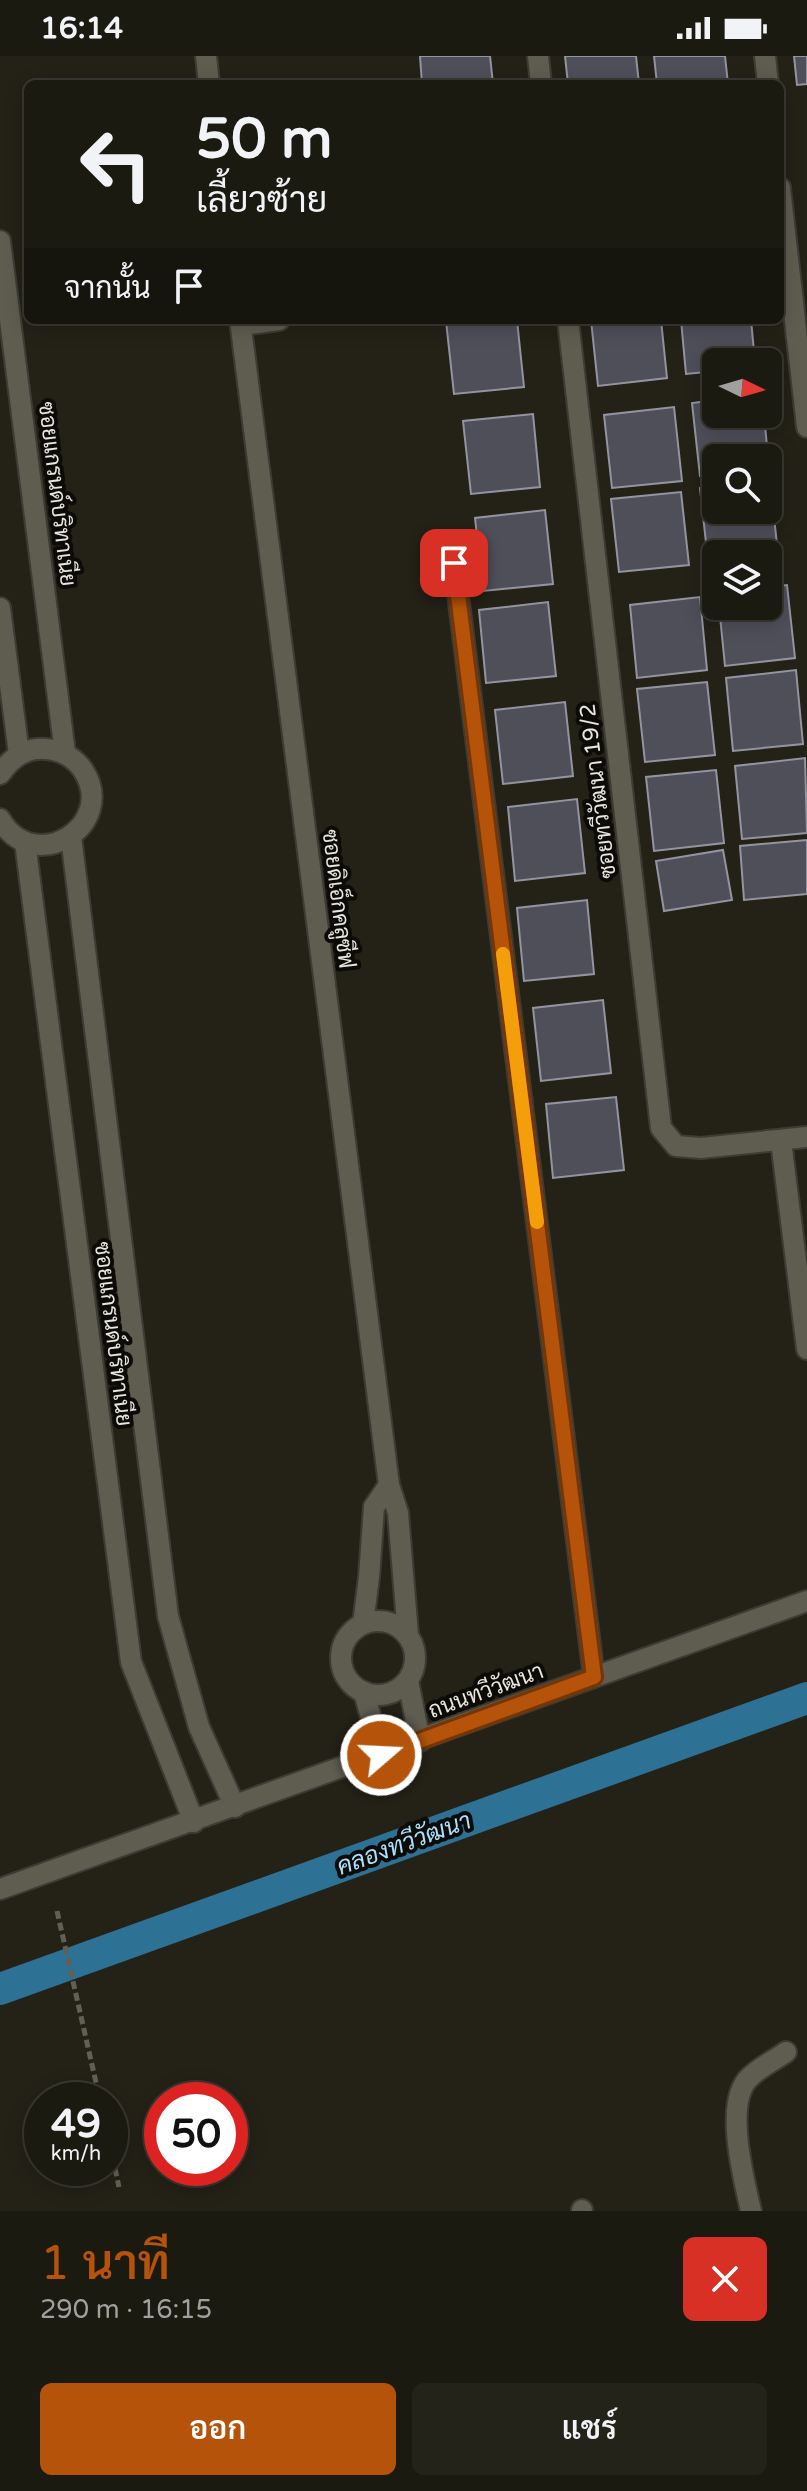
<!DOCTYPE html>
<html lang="th">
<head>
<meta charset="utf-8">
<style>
	body { margin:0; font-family:"Varela Round",Sarabun,sans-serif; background:#24231a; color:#f1f3f6; height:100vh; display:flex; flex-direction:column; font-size:30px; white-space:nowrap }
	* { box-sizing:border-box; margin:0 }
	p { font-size:26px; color:#a0a19f }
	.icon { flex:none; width:44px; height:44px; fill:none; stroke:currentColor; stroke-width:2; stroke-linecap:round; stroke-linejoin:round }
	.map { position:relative; height:2155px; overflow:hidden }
	.side { display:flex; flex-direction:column; background:#1b1a11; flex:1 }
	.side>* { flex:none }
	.banner { position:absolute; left:24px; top:24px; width:760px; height:244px; border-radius:12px; box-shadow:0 4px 20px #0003,0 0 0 2px #393831; background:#1b1a11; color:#f1f3f6; overflow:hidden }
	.needle { width:52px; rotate:95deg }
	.controls { position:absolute; left:702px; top:292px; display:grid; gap:16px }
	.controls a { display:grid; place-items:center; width:80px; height:80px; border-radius:12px; background:#1b1a11; box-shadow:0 4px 20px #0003,0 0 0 2px #393831; font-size:40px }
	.speed { position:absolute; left:24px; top:2026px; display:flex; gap:16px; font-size:40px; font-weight:700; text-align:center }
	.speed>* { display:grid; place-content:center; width:104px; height:104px; border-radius:50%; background:#1b1a11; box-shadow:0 4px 20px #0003,0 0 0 2px #393831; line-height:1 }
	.speed small { font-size:20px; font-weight:400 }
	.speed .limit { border:12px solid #d22; background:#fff; color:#111 }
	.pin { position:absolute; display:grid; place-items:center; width:68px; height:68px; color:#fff; margin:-34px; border-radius:16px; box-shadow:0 4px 12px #0006 }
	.me { position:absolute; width:88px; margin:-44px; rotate:71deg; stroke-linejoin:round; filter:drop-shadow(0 0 6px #0008) }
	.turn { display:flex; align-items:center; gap:28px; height:168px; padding:0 40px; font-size:36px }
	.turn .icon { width:104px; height:104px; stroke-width:2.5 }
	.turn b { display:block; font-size:56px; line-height:68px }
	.then { display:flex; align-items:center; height:76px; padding:0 40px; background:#0003; gap:16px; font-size:30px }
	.round { display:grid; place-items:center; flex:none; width:84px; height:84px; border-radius:12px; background:#24231a }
	.head { display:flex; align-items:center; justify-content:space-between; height:136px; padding:0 40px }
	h1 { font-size:48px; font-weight:600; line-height:60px; color:#b45309 }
	.action { display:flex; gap:16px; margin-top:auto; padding:16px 40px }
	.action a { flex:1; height:92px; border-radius:12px; background:#b45309; color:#fff; font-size:32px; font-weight:600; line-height:92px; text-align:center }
	.action a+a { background:#24231a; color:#f1f3f6 }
	.status { display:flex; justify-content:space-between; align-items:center; height:56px; padding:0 40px; background:#1b1a11; direction:ltr }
	.status svg { height:22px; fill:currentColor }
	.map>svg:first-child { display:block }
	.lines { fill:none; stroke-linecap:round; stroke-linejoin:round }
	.canal { stroke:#2d7194; stroke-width:32 }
	.building { fill:#4f4f5a; stroke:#9494a1; stroke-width:2 }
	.minor-casing { stroke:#3d3b34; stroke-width:24 }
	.secondary-casing { stroke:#3d3b34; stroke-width:24 }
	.path { stroke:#626056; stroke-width:5; stroke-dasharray:8 4; stroke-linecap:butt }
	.minor { stroke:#5f5c50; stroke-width:20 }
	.secondary { stroke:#5f5c50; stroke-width:20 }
	.route-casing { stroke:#753606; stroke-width:20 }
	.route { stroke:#b45309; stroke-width:14 }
	.slow { stroke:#f59e0b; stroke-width:14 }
	.labels { text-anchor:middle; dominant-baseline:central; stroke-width:8; stroke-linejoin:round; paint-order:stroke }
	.street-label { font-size:22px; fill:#e7e6df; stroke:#0c0b07 }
	.water-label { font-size:24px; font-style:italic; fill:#aadfff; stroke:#0c0b07 }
</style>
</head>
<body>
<div class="status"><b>16:14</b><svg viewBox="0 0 49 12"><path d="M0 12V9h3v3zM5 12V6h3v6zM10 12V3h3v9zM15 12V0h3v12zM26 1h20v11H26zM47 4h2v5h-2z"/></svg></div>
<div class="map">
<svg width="807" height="2155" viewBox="0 0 807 2155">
	<rect width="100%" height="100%" fill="#242217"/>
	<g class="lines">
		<polyline class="canal" points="0,1933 807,1642"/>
	</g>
	<g class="building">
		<polygon points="420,0 490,0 493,28 422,28"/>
		<polygon points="565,0 636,0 639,28 568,28"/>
		<polygon points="654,0 725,0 728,28 657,28"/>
		<polygon points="794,0 807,0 807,28 797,29"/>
		<polygon points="517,264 524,331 454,338 446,265"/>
		<polygon points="591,264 661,264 667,322 598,330"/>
		<polygon points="681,264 751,264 755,306 716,306 716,315 686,318"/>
		<polygon points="716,344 716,358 764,358 769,412 768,402 716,402 716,418 700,420 692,347"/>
		<polygon points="674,351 682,425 612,432 604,359"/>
		<polygon points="533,358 540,431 471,438 463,365"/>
		<polygon points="768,424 770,424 778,498 716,498 716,504 708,505 700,432 716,430 716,454 768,454"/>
		<polygon points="681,436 689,509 619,516 611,443"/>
		<polygon points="545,454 553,528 483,535 475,462"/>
		<polygon points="787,529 795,602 725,610 719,550 768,550 768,531"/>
		<polygon points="700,541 707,614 637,622 630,549"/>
		<polygon points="548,546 556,620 486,627 479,554"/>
		<polygon points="796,614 803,688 733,695 726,622"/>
		<polygon points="707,626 715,699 645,706 637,633"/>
		<polygon points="565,646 573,720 503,728 495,654"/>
		<polygon points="805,702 807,777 742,783 735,710"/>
		<polygon points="716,714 724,787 654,795 646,721"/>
		<polygon points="577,743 585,817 515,825 508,751"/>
		<polygon points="807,784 807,838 744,844 740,790"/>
		<polygon points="723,794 732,844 664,855 656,805"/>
		<polygon points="587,844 594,918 524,925 517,852"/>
		<polygon points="603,944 611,1017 541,1025 533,952"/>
		<polygon points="616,1041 624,1114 553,1122 546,1048"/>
	</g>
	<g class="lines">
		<defs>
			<g id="minor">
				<polyline points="206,0 209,28"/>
				<polyline points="538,0 541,28"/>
				<polyline points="765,0 768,28"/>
				<polyline points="780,132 807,371"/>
				<polyline points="0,185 65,697"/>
				<polyline points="240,264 389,1429 398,1457 408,1579"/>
				<polyline points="568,264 661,1072 676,1090 701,1092 807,1081"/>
				<polyline points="241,269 279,264"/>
				<polyline points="454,507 594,1621"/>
				<polyline points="0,552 19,698"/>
				<path d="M0,718C11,702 26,691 46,693C61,694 75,702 83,714C119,769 34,822 0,763"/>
				<polyline points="71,781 168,1560 199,1671 235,1751"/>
				<polyline points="25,786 131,1606 194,1766"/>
				<polyline points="781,1085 807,1293"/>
				<circle cx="378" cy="1602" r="37"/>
				<polyline points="363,1568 369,1521 374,1451 389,1429"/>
				<polyline points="408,1625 420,1685"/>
				<polyline points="364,1636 381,1699"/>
				<polyline points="582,2154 582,2155"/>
				<path d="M751,2155C744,2124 723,2045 750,2021C760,2011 775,2004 786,1996"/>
			</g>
			<path id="secondary" d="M0,1833C270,1739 538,1640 807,1545"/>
		</defs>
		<use href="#minor" class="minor-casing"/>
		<use href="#secondary" class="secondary-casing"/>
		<g class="path">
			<polyline points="57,1855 100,2044"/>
			<polyline points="110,2089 119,2131"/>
		</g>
		<use href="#minor" class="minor"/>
		<use href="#secondary" class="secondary"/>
	</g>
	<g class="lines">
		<defs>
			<polyline id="route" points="381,1699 594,1621 454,507"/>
		</defs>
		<use href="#route" class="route-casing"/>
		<use href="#route" class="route"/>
		<polyline class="slow" points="503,898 537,1166"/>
	</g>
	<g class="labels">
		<g class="street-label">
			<text transform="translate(57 438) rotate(83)">ซอยแกรนด์บริทาเนีย</text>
			<text transform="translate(598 735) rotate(-97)">ซอยทวีวัฒนา 19/2</text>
			<text transform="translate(338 843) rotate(83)">ซอยดิเอ็กคลูซีฟ</text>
			<text transform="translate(113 1278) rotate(83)">ซอยแกรนด์บริทาเนีย</text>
			<text transform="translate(486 1635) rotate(-20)">ถนนทวีวัฒนา</text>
		</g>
		<g class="water-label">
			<text transform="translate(404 1788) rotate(-20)">คลองทวีวัฒนา</text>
		</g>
	</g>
</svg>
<div class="controls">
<a><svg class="needle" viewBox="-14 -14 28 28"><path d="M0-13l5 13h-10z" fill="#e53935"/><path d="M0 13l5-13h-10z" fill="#a0a19f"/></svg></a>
<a><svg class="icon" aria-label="search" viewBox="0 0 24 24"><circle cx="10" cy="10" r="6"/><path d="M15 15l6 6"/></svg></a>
<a><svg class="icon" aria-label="layers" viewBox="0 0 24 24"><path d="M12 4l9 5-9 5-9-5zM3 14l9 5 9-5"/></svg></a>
</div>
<div class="speed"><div>49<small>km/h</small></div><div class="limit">50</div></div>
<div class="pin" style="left:454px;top:507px;background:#d93025"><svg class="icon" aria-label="arrive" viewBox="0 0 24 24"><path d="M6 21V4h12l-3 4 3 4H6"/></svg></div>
<svg class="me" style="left:381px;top:1699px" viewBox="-20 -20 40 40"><circle r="17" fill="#b45309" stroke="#fff" stroke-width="3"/><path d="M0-11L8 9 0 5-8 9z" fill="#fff"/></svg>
<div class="banner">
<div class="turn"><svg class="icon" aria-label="left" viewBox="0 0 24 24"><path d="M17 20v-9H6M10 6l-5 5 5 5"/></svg><div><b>50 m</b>เลี้ยวซ้าย</div></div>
<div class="then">จากนั้น<svg class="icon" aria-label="arrive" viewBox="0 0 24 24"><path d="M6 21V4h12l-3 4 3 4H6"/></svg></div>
</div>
</div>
<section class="side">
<div class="head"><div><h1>1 นาที</h1><p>290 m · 16:15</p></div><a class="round" style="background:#d93025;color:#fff"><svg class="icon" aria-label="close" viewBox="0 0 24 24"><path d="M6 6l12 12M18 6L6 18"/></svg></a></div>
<div class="action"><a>ออก</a><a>แชร์</a></div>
</section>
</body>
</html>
